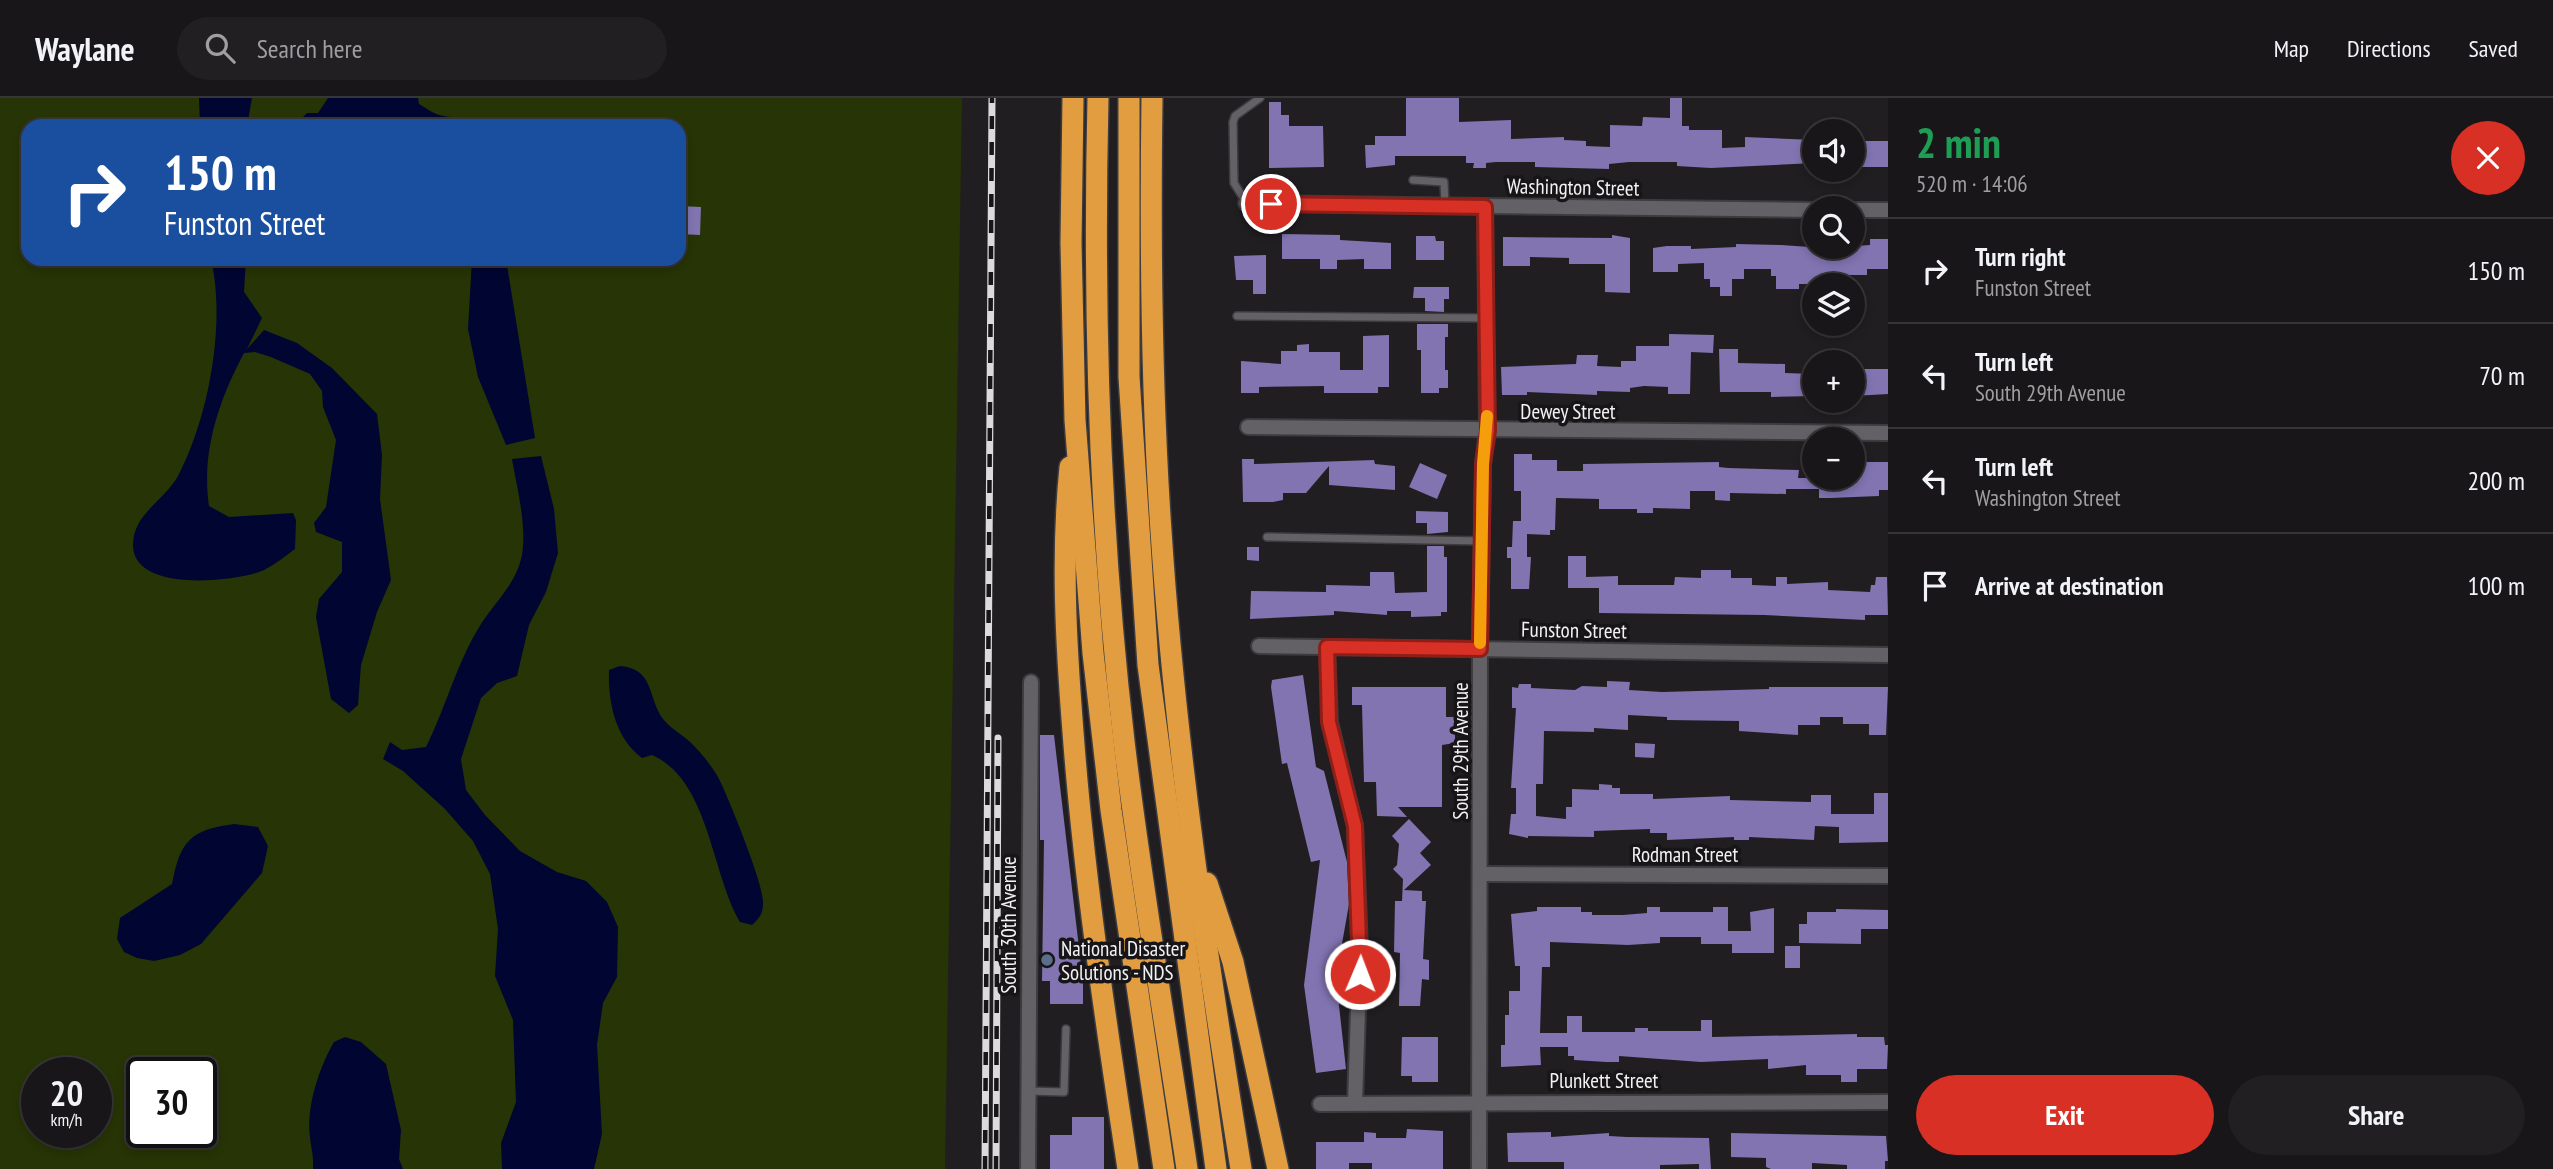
<!DOCTYPE html>
<html lang="en">
<head>
<meta charset="utf-8">
<style>
	body { margin:0; font-family:"PT Sans Narrow",sans-serif; background:#211f22; color:#f1f3f6; height:100vh; display:flex; flex-direction:column; font-size:26px; white-space:nowrap }
	* { box-sizing:border-box; margin:0 }
	p { font-size:23px; color:#9f9fa2 }
	.icon { flex:none; width:38px; height:38px; fill:none; stroke:currentColor; stroke-width:2; stroke-linecap:round; stroke-linejoin:round }
	.map { position:relative; flex:1; overflow:hidden }
	.side { display:flex; flex-direction:column; background:#181619; width:665px }
	.side>* { flex:none }
	.banner { position:absolute; left:21px; top:21px; width:665px; height:147px; border-radius:21px; box-shadow:0 4px 10px #0003,0 0 0 2px #363538; background:#1a4fa0; color:#fff; overflow:hidden }
	.fabs { position:absolute; left:1802px; top:21px; display:grid; gap:14px }
	.fabs a { display:grid; place-items:center; width:63px; height:63px; border-radius:50%; background:#181619; box-shadow:0 4px 10px #0003,0 0 0 2px #363538; font-size:35px }
	.speed { position:absolute; left:21px; top:959px; display:flex; gap:14px; font-size:35px; font-weight:700; text-align:center }
	.speed>* { display:grid; place-content:center; width:91px; height:91px; border-radius:50%; background:#181619; box-shadow:0 4px 10px #0003,0 0 0 2px #363538; line-height:1 }
	.speed small { font-size:18px; font-weight:400 }
	.speed .limit { border:4px solid #111; border-radius:10px; background:#fff; color:#111 }
	.pin { position:absolute; display:grid; place-items:center; width:60px; height:60px; color:#fff; margin:-30px; border:4px solid #fff; border-radius:50%; box-shadow:0 2px 7px #0007 }
	.me { position:absolute; width:77px; margin:-38px; rotate:1deg; stroke-linejoin:round; filter:drop-shadow(0 0 5px #0008) }
	.turn { display:flex; align-items:center; gap:24px; height:147px; padding:0 28px; font-size:32px }
	.turn .icon { width:91px; height:91px; stroke-width:2.5 }
	.turn b { display:block; font-size:49px; line-height:60px }
	.round { display:grid; place-items:center; flex:none; width:74px; height:74px; border-radius:37px; background:#211f22 }
	.overview { display:flex; align-items:center; justify-content:space-between; height:119px; padding:0 28px }
	h1 { font-size:42px; font-weight:800; line-height:52px; color:#1e9e55 }
	.cta { display:flex; gap:14px; margin-top:auto; padding:14px 28px }
	.cta a { flex:1; height:80px; border-radius:42px; background:#d93025; color:#fff; font-size:28px; font-weight:800; line-height:80px; text-align:center }
	.cta a+a { background:#211f22; color:#f1f3f6 }
	ul { padding:0; list-style:none }
	li { display:flex; align-items:center; gap:21px; height:105px; padding:0 28px; border-top:2px solid #363538 }
	li div { flex:1 }
	li b { display:block; font-size:26px }
	li em { font-style:normal }
	header { display:flex; align-items:center; gap:42px; box-sizing:border-box; height:98px; padding:0 35px; background:#181619; border-bottom:2px solid #363538 }
	header strong { font-size:33px }
	nav { display:flex; gap:38px; margin-inline-start:auto; font-size:24px }
	.search { width:490px; height:63px; background:#211f22; display:flex; align-items:center; gap:18px; box-sizing:border-box; padding:0 24px; border-radius:38px; color:#9f9fa2; font-size:26px }
	main { display:flex; flex:1; min-height:0 }
	.map>svg:first-child { display:block }
	.green { fill:#273405; fill-rule:evenodd }
	.water { fill:#000532 }
	.building { fill:#8174b1 }
	.lines { fill:none; stroke-linecap:round; stroke-linejoin:round }
	.service-casing { stroke:#3d3b3e; stroke-width:10 }
	.minor-casing { stroke:#3d3b3e; stroke-width:18 }
	.motorway-casing { stroke:#3d3b3e; stroke-width:24 }
	.service { stroke:#636165; stroke-width:7 }
	.minor { stroke:#636165; stroke-width:14 }
	.motorway { stroke:#e19d40; stroke-width:21 }
	.rail-casing { stroke:#dbdadc; stroke-width:7 }
	.rail { stroke:#171518; stroke-width:4.5; stroke-dasharray:13; stroke-linecap:butt }
	.route-casing { stroke:#8d1f18; stroke-width:18 }
	.route { stroke:#d93025; stroke-width:12 }
	.slow { stroke:#f59e0b; stroke-width:12 }
	.service-dot { fill:#5c6f8a; stroke:#171518; stroke-width:2.5 }
	.labels { text-anchor:middle; dominant-baseline:central; stroke-width:7; stroke-linejoin:round; paint-order:stroke }
	.street-label { font-size:21px; fill:#f2f1f3; stroke:#171518 }
	.poi-label { font-size:21px; fill:#f2f1f3; stroke:#171518; text-anchor:start }
</style>
</head>
<body>
<header>
<strong>Waylane</strong>
<div class="search"><svg class="icon" aria-label="search" viewBox="0 0 24 24"><circle cx="10" cy="10" r="6"/><path d="M15 15l6 6"/></svg>Search here</div>
<nav><a>Map</a><a>Directions</a><a>Saved</a></nav>
</header>
<main>
<div class="map">
<svg width="1888" height="1071" viewBox="0 0 1888 1071">
	<rect width="100%" height="100%" fill="#201e21"/>
	<path class="green" d="M0,0H962L945,1071H0ZM28,28H679V161H28ZM37,975H96V1034H37ZM142,975H201V1034H142Z"/>
	<g class="water">
		<polygon points="199,0 252,0 247,28 200,28"/>
		<path d="M328,0H418L419,6C425,9 432,15 439,17C465,24 495,12 517,28H294L307,15H318Z"/>
		<path d="M211,161H246L244,194L262,220L247,251L264,232L297,245L332,270L377,316L382,357L380,401L391,482L377,514L361,567L358,607L349,615L331,601L316,519L319,501L342,474V444L316,434L314,425L326,409L336,342L323,309L322,293L310,276L271,259L255,254L244,255C219,302 201,354 209,408L229,419L293,415L296,422L295,451C284,459 271,470 259,474C230,484 133,494 133,447C133,416 164,403 178,378C209,319 226,225 211,161Z"/>
		<polygon points="472,161 506,161 535,340 506,347 478,279 468,231"/>
		<path d="M541,358L554,411L558,455L546,494L529,527L517,578L497,585L481,600L461,661L466,692L485,717L520,753L557,774L586,783L607,804L618,829L617,879L603,905L597,947L602,1036L594,1071H502L501,1045L516,1004L513,922L495,878L498,831L490,776L473,743L445,711L403,673L383,661L390,644L402,652L426,649C446,609 457,564 481,526C496,503 516,486 522,457C527,428 517,390 512,361Z"/>
		<path d="M620,568C655,571 647,599 663,621C673,633 686,638 695,649C703,657 712,669 718,679C727,696 765,789 763,805C763,815 760,820 752,827L740,824C711,774 709,682 652,657L642,660C615,640 608,604 609,572Z"/>
		<path d="M234,726L258,729L268,748L262,775L201,846L180,857L154,863L137,860L124,854L117,841L120,820L172,786C180,743 190,732 234,726Z"/>
		<path d="M345,939L361,944L386,966L401,1032L399,1061L403,1071H313C314,1059 311,1050 310,1039C306,1009 319,970 334,944Z"/>
	</g>
	<g class="building">
		<polygon points="1406,0 1459,0 1459,24 1511,22 1511,41 1564,39 1564,42 1586,43 1586,48 1610,49 1610,27 1642,28 1643,19 1670,20 1670,0 1682,0 1682,28 1689,28 1689,32 1722,32 1722,50 1745,49 1745,39 1815,42 1815,65 1711,70 1677,68 1677,64 1629,64 1609,66 1609,71 1535,69 1535,64 1496,64 1486,65 1486,70 1473,70 1474,65 1466,65 1466,58 1395,58 1395,67 1366,70 1365,47 1375,47 1375,38 1406,38"/>
		<polygon points="1269,4 1281,4 1281,17 1289,17 1289,28 1323,28 1324,69 1269,70"/>
		<rect x="1853" y="43" width="35" height="26"/>
		<polygon points="679,108 701,109 700,137 679,136"/>
		<polygon points="1282,136 1340,137 1340,142 1391,145 1391,171 1364,171 1364,161 1337,162 1337,171 1320,171 1320,161 1282,161"/>
		<polygon points="1612,137 1630,140 1630,195 1605,194 1605,166 1569,166 1569,160 1530,159 1530,168 1503,168 1503,139 1612,140"/>
		<polygon points="1416,138 1435,138 1436,143 1444,143 1444,162 1416,162"/>
		<polygon points="1870,141 1888,141 1888,171 1867,171 1867,177 1833,177 1825,179 1825,186 1799,186 1799,191 1776,191 1776,178 1771,178 1771,171 1744,171 1744,181 1732,181 1732,198 1720,198 1720,189 1710,189 1710,181 1704,181 1704,165 1678,166 1678,174 1653,174 1653,150 1667,148 1691,148 1691,151 1736,149 1736,146 1781,147 1839,151 1839,149 1870,147"/>
		<polygon points="1266,157 1266,196 1253,196 1253,182 1236,182 1234,158"/>
		<polygon points="1414,189 1449,189 1449,201 1444,201 1444,214 1425,213 1425,200 1413,200"/>
		<polygon points="1417,226 1448,226 1448,239 1445,239 1445,272 1448,272 1448,290 1439,290 1439,295 1421,295 1421,252 1417,252"/>
		<polygon points="1669,236 1714,237 1713,255 1691,254 1690,296 1668,296 1668,289 1644,288 1630,290 1630,294 1597,293 1597,297 1527,294 1527,297 1502,297 1501,269 1576,266 1577,257 1598,257 1597,268 1621,269 1621,263 1636,263 1636,248 1669,248"/>
		<polygon points="1389,237 1389,289 1378,289 1378,295 1324,295 1324,288 1259,289 1259,295 1241,295 1241,263 1281,266 1281,253 1297,253 1297,247 1309,246 1309,254 1340,254 1340,272 1363,272 1363,238"/>
		<polygon points="1719,251 1738,251 1738,265 1785,266 1785,275 1814,276 1815,298 1771,299 1771,294 1720,294"/>
		<polygon points="1853,271 1888,271 1888,296 1853,298"/>
		<polygon points="1514,356 1532,356 1532,362 1557,362 1557,373 1583,373 1583,366 1719,364 1719,369 1728,370 1799,372 1798,380 1853,380 1853,364 1888,364 1888,392 1879,392 1879,398 1830,400 1819,400 1819,391 1786,391 1786,396 1730,395 1730,403 1715,402 1715,393 1690,393 1690,411 1653,410 1653,415 1637,415 1637,411 1599,411 1599,401 1556,400 1555,432 1550,432 1550,437 1527,436 1527,459 1531,459 1529,491 1511,491 1511,460 1507,460 1507,449 1512,449 1513,423 1521,423 1521,393 1514,393"/>
		<polygon points="1242,361 1254,361 1254,366 1374,362 1375,366 1395,368 1395,392 1329,387 1329,368 1306,395 1283,395 1283,402 1273,404 1243,404"/>
		<polygon points="1420,365 1447,377 1437,401 1409,389"/>
		<polygon points="1416,413 1448,414 1448,434 1427,436 1427,425 1416,425"/>
		<polygon points="1427,448 1444,448 1444,459 1447,459 1447,514 1441,514 1441,518 1411,519 1411,513 1387,513 1387,517 1334,513 1334,517 1250,521 1251,493 1326,494 1326,487 1370,488 1370,474 1394,474 1395,495 1427,494"/>
		<polygon points="1247,449 1259,449 1259,463 1247,462"/>
		<polygon points="1568,458 1586,458 1586,479 1618,478 1618,487 1674,487 1675,479 1701,480 1701,472 1731,472 1731,480 1752,480 1752,487 1776,488 1776,479 1787,479 1787,486 1828,484 1828,492 1870,494 1871,487 1875,487 1876,479 1887,479 1888,517 1865,517 1865,522 1764,517 1599,515 1599,490 1568,490"/>
		<polygon points="1303,577 1316,669 1324,673 1347,764 1349,806 1336,880 1346,971 1316,975 1304,887 1320,762 1311,764 1287,665 1282,666 1271,589 1272,582"/>
		<polygon points="1607,583 1630,584 1629,592 1662,594 1769,591 1769,589 1888,589 1886,637 1869,637 1869,626 1843,626 1843,619 1820,619 1820,627 1798,627 1798,637 1739,633 1739,623 1667,622 1667,619 1628,617 1628,632 1594,630 1594,634 1544,633 1543,686 1536,686 1536,718 1566,721 1566,709 1572,709 1572,691 1599,692 1599,686 1612,687 1612,690 1620,690 1620,696 1653,696 1653,701 1730,698 1730,702 1811,704 1811,697 1831,697 1831,716 1874,716 1874,695 1888,695 1888,744 1839,745 1839,729 1815,728 1814,742 1749,739 1749,742 1734,742 1734,739 1667,742 1667,735 1650,735 1650,731 1594,733 1594,739 1528,738 1528,740 1509,736 1511,716 1516,716 1516,690 1511,690 1516,610 1512,610 1512,589 1518,590 1519,586 1531,586 1531,590 1575,592 1582,588 1607,589"/>
		<polygon points="1352,589 1446,589 1446,619 1455,619 1455,645 1442,647 1442,709 1398,709 1407,719 1377,718 1376,684 1364,684 1362,607 1352,607"/>
		<polygon points="1040,637 1054,637 1083,884 1083,906 1050,906 1050,883 1042,883 1044,742 1040,742"/>
		<polygon points="1635,645 1655,646 1654,660 1635,659"/>
		<polygon points="1409,721 1431,744 1420,755 1431,767 1404,792 1422,793 1422,803 1426,803 1423,861 1429,862 1429,882 1422,881 1420,908 1399,908 1400,855 1394,854 1395,803 1402,803 1403,781 1393,771 1397,767 1399,746 1392,738"/>
		<polygon points="1537,809 1581,809 1581,814 1592,814 1592,817 1623,817 1647,815 1647,809 1660,809 1660,814 1713,814 1713,809 1728,809 1728,833 1751,833 1750,814 1774,810 1774,855 1732,855 1732,846 1701,846 1701,839 1660,839 1660,845 1628,847 1550,844 1550,869 1542,869 1540,935 1567,935 1567,918 1582,918 1582,934 1635,934 1635,930 1648,930 1648,933 1701,933 1701,922 1712,922 1712,939 1857,936 1857,939 1884,939 1885,947 1888,947 1887,971 1857,971 1857,984 1841,984 1841,977 1806,977 1806,967 1768,971 1768,961 1701,964 1619,958 1619,964 1606,964 1574,962 1574,958 1568,958 1568,949 1540,949 1541,967 1501,969 1501,947 1505,947 1505,917 1509,917 1509,893 1520,893 1520,868 1515,868 1511,816 1537,813"/>
		<polygon points="1836,811 1888,812 1888,831 1861,831 1861,846 1799,845 1799,826 1807,826 1807,814 1836,814"/>
		<rect x="1785" y="848" width="15" height="22"/>
		<polygon points="1402,939 1438,939 1438,984 1412,984 1412,978 1401,978"/>
		<polygon points="1072,1019 1104,1019 1104,1071 1050,1071 1050,1037 1072,1037"/>
		<polygon points="1407,1031 1443,1033 1443,1071 1372,1071 1372,1065 1349,1065 1349,1071 1316,1071 1316,1044 1364,1044 1364,1034 1376,1035 1376,1040 1406,1040"/>
		<polygon points="1551,1034 1551,1039 1609,1035 1609,1038 1627,1039 1709,1040 1711,1071 1699,1071 1699,1066 1660,1067 1660,1071 1564,1071 1564,1064 1508,1064 1507,1035"/>
		<polygon points="1731,1035 1886,1038 1888,1063 1885,1063 1885,1071 1847,1071 1847,1067 1812,1065 1812,1071 1771,1071 1766,1069 1766,1060 1731,1059"/>
	</g>
	<g class="lines">
		<defs>
			<g id="service">
				<polyline points="1413,82 1444,84 1445,107"/>
				<polyline points="1246,104 1234,85 1233,24 1235,18 1260,0"/>
				<polyline points="1237,218 1486,220"/>
				<polyline points="1267,439 1482,443"/>
				<polyline points="1029,993 1064,994 1066,931"/>
			</g>
			<g id="minor">
				<polyline points="1246,105 1815,112"/>
				<polyline points="1853,112 1888,112"/>
				<polyline points="1248,329 1888,335"/>
				<polyline points="1259,548 1888,557"/>
				<polyline points="1327,549 1330,624 1355,728 1360,850 1355,1005"/>
				<polyline points="1482,776 1888,778"/>
				<polyline points="1320,1006 1888,1004"/>
				<polyline points="1028,1071 1031,584"/>
				<polyline points="1479,1071 1480,551 1483,366 1487,333 1485,109"/>
			</g>
			<g id="motorway">
				<polyline points="1073,0 1071,145 1075,322 1093,555 1111,712 1164,1071"/>
				<path d="M1098,0C1093,214 1099,430 1124,643C1141,786 1166,929 1187,1071"/>
				<polyline points="1129,0 1129,279 1148,567 1216,1071"/>
				<path d="M1152,0C1150,144 1151,288 1161,433C1175,647 1207,859 1241,1071"/>
				<path d="M1070,369C1061,458 1066,545 1073,634C1084,781 1106,925 1128,1071"/>
				<polyline points="1207,785 1233,864 1278,1071"/>
			</g>
		</defs>
		<use href="#service" class="service-casing"/>
		<use href="#minor" class="minor-casing"/>
		<use href="#motorway" class="motorway-casing"/>
		<use href="#service" class="service"/>
		<use href="#minor" class="minor"/>
		<use href="#motorway" class="motorway"/>
		<defs>
			<g id="rail">
				<polyline points="985,1071 992,0"/>
				<polyline points="996,1071 998,640"/>
			</g>
		</defs>
		<use href="#rail" class="rail-casing"/>
		<use href="#rail" class="rail"/>
	</g>
	<g class="lines">
		<defs>
			<polyline id="route" points="1271,106 1485,109 1488,333 1483,366 1480,551 1327,549 1329,624 1355,728 1360,876"/>
		</defs>
		<use href="#route" class="route-casing"/>
		<use href="#route" class="route"/>
		<polyline class="slow" points="1480,545 1483,366 1487,318"/>
	</g>
	<circle class="service-dot" cx="1047" cy="862" r="7"/>
	<g class="labels">
		<g class="street-label">
			<text transform="translate(1573 89) rotate(1)">Washington Street</text>
			<text x="1568" y="313">Dewey Street</text>
			<text transform="translate(1574 532) rotate(1)">Funston Street</text>
			<text transform="translate(1460 653) rotate(-90)">South 29th Avenue</text>
			<text x="1685" y="756">Rodman Street</text>
			<text transform="translate(1008 827) rotate(-90)">South 30th Avenue</text>
			<text x="1604" y="982">Plunkett Street</text>
		</g>
		<g class="poi-label">
			<text x="1061" y="850">National Disaster<tspan x="1061" dy="24">Solutions - NDS</tspan></text>
		</g>
	</g>
</svg>
<div class="fabs">
<a><svg class="icon" aria-label="sound" viewBox="0 0 24 24"><path d="M4 9h4l5-4v14l-5-4H4zM17 9q2 3 0 6"/></svg></a>
<a><svg class="icon" aria-label="search" viewBox="0 0 24 24"><circle cx="10" cy="10" r="6"/><path d="M15 15l6 6"/></svg></a>
<a><svg class="icon" aria-label="layers" viewBox="0 0 24 24"><path d="M12 4l9 5-9 5-9-5zM3 14l9 5 9-5"/></svg></a>
<a>+</a>
<a>−</a>
</div>
<div class="speed"><div>20<small>km/h</small></div><div class="limit">30</div></div>
<div class="pin" style="left:1271px;top:106px;background:#d93025"><svg class="icon" aria-label="arrive" viewBox="0 0 24 24"><path d="M6 21V4h12l-3 4 3 4H6"/></svg></div>
<svg class="me" style="left:1360px;top:876px" viewBox="-20 -20 40 40"><circle r="17" fill="#d93025" stroke="#fff" stroke-width="3"/><path d="M0-11L8 9 0 5-8 9z" fill="#fff"/></svg>
<div class="banner">
<div class="turn"><svg class="icon" aria-label="right" viewBox="0 0 24 24"><path d="M7 20v-9h11M14 6l5 5-5 5"/></svg><div><b>150 m</b>Funston Street</div></div>
</div>
</div>
<section class="side">
<div class="overview"><div><h1>2 min</h1><p>520 m · 14:06</p></div><a class="round" style="background:#d93025;color:#fff"><svg class="icon" aria-label="close" viewBox="0 0 24 24"><path d="M6 6l12 12M18 6L6 18"/></svg></a></div>
<ul>
<li><svg class="icon" aria-label="right" viewBox="0 0 24 24"><path d="M7 20v-9h11M14 6l5 5-5 5"/></svg><div><b>Turn right</b><p>Funston Street</p></div><em>150 m</em></li>
<li><svg class="icon" aria-label="left" viewBox="0 0 24 24"><path d="M17 20v-9H6M10 6l-5 5 5 5"/></svg><div><b>Turn left</b><p>South 29th Avenue</p></div><em>70 m</em></li>
<li><svg class="icon" aria-label="left" viewBox="0 0 24 24"><path d="M17 20v-9H6M10 6l-5 5 5 5"/></svg><div><b>Turn left</b><p>Washington Street</p></div><em>200 m</em></li>
<li><svg class="icon" aria-label="arrive" viewBox="0 0 24 24"><path d="M6 21V4h12l-3 4 3 4H6"/></svg><div><b>Arrive at destination</b></div><em>100 m</em></li>
</ul>
<div class="cta"><a>Exit</a><a>Share</a></div>
</section>
</main>
</body>
</html>
